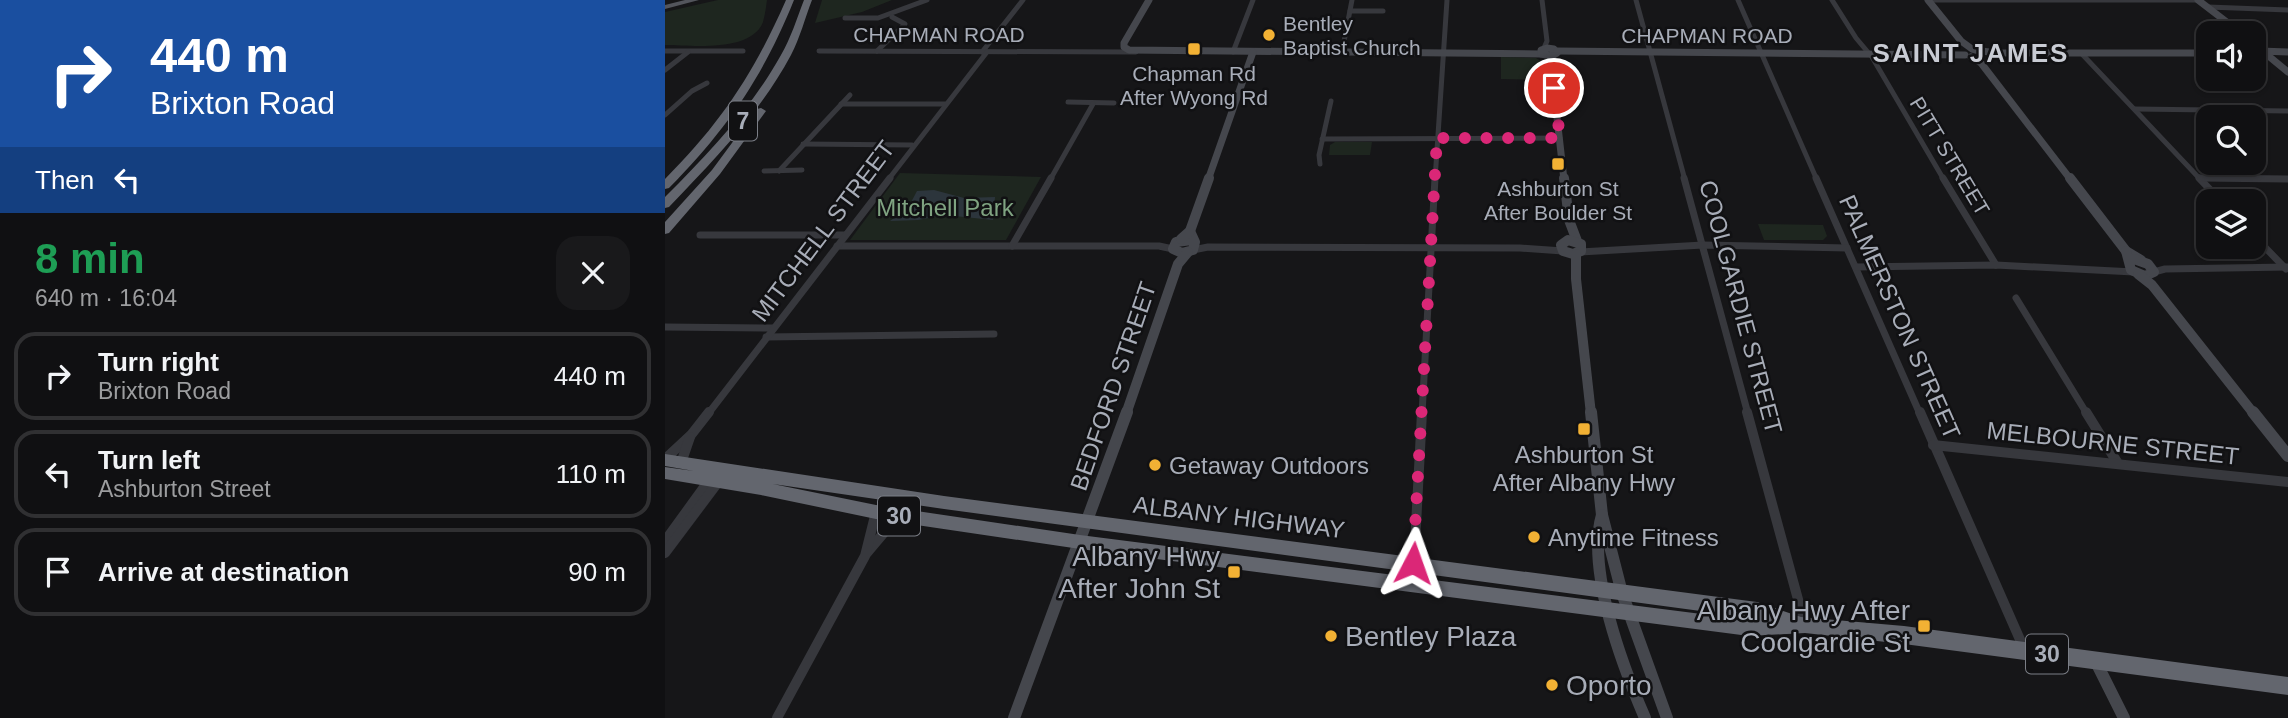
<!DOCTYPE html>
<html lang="en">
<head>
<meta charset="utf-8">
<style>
	body { margin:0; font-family:Helvetica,sans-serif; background:#19191b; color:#f1f3f6; height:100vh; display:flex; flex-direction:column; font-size:26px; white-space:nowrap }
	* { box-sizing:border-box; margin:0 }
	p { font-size:23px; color:#9c9d9f }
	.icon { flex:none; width:38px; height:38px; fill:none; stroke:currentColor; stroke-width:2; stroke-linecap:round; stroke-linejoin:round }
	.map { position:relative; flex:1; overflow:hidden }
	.sheet { display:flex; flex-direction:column; background:#101012; width:665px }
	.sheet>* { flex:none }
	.top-card { background:#1a4fa0; color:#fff; overflow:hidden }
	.controls { position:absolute; left:1531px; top:21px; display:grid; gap:14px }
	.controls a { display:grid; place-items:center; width:70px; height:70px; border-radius:14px; background:#101012; box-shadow:0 2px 5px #0004,0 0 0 2px #303032; font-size:35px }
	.pin { position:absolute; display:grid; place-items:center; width:60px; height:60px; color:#fff; margin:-30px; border:4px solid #fff; border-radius:50%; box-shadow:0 2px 7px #0007 }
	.me { position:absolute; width:77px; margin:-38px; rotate:4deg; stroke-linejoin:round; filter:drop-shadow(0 0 5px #0008) }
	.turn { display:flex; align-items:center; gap:24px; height:147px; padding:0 35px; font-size:32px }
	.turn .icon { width:91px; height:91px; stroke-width:2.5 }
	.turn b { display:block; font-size:49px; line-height:60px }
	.then { display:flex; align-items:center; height:66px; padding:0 35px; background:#0003; gap:14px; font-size:26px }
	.round { display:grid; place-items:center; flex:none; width:74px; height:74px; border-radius:21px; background:#19191b }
	.summary { display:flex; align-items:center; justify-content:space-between; height:119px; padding:0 35px }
	h1 { font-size:42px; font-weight:800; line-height:52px; color:#1e9e55 }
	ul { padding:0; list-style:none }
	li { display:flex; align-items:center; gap:21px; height:88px; margin:0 14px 10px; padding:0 21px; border:4px solid #303032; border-radius:21px }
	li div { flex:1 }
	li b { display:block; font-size:26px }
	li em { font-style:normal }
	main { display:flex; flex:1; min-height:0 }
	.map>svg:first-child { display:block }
	.green { fill:#1e261f }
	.water { fill:#2c353c }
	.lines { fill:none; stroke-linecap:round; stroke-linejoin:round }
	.street-far2 { stroke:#37383d; stroke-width:5 }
	.street-far1 { stroke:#37383d; stroke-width:7 }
	.street { stroke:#37383d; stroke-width:10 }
	.secondary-far2 { stroke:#45474d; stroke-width:7 }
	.secondary-far1 { stroke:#45474d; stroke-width:10 }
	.secondary { stroke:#45474d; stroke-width:12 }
	.primary { fill:#53555c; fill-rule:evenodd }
	.highway { fill:#63666e; fill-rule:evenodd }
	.route { stroke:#db2777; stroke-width:12; stroke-dasharray:0 21.6 }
	.poi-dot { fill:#f2b134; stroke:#111113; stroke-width:2.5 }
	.labels { text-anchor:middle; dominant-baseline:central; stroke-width:5; stroke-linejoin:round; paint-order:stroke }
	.far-poi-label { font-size:21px; fill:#a8adb8; stroke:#111113 }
	.far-street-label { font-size:21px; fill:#a8adb8; stroke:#111113 }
	.shield { fill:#111113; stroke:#7b7e86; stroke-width:2 }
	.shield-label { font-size:23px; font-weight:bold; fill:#a8adb8 }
	.park-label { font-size:24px; fill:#7fa381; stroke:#111113 }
	.street-label { font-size:24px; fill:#a8adb8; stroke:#111113 }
	.poi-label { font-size:24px; fill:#a8adb8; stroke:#111113; text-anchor:start }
	.far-district-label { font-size:26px; font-weight:bold; letter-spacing:2px; fill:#c9ccd4; stroke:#111113 }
	.near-poi-label { font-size:28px; fill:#a8adb8; stroke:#111113; text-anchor:end }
</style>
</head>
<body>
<main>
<section class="sheet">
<div class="top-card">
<div class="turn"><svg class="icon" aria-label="right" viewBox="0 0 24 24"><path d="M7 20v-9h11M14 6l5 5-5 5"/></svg><div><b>440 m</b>Brixton Road</div></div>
<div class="then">Then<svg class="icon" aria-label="left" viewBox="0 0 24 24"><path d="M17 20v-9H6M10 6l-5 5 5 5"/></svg></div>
</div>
<div class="summary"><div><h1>8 min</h1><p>640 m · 16:04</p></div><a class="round"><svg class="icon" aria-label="close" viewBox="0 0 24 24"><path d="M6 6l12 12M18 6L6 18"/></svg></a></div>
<ul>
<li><svg class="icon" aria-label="right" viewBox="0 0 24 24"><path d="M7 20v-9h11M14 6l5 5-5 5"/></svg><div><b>Turn right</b><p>Brixton Road</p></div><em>440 m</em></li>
<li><svg class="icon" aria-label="left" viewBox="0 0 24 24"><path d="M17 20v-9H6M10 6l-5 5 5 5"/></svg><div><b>Turn left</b><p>Ashburton Street</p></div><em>110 m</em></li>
<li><svg class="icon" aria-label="arrive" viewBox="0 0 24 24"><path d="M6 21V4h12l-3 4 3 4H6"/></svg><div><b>Arrive at destination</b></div><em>90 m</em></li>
</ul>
</section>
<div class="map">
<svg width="1623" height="718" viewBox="0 0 1623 718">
	<rect width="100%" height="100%" fill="#161618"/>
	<g class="green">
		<path d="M53,0H102C101,7 100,15 98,22C86,53 26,45 0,45V12Z"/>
		<polygon points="157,0 227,0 197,12 150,23"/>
		<polygon points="836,57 871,58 876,61 878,80 836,79"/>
		<polygon points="670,142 707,142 705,155 664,155 665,145"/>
		<polygon points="235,173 376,177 341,240 185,240"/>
		<polygon points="1093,224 1158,225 1162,236 1158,240 1099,240"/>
	</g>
	<polygon class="water" points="269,190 299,198 330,197 328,220 280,215 253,220 225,221 243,208 252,191"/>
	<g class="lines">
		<g class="street-far2">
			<polyline points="877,0 882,41 879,48"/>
			<polyline points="971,0 1020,180"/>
			<polyline points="1073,0 1152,180"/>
			<polyline points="1167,0 1191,38 1207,57 1279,180"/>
			<polyline points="1263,0 1533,0"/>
			<polyline points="1543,7 1623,10"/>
			<polyline points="685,11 718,11"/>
			<polyline points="180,18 213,18 262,0"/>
			<polyline points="0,51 78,51"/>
			<polyline points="154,51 471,52"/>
			<polyline points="212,51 240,24 227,17"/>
			<polyline points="317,52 358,0"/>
			<polyline points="568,52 588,0"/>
			<polyline points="677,52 687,0"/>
			<polyline points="1416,53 1536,180"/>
			<polyline points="0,70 23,52"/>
			<polyline points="403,102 449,103"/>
			<polyline points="176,104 280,104"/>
			<polyline points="1470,109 1623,111"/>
			<polyline points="0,115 27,91 42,83"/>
			<polyline points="657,139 895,138"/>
			<polyline points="138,144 247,145"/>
			<polyline points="655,164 654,155 666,101"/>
			<polyline points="99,171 137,170"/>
			<polyline points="114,171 185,95"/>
			<polyline points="1534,178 1623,179"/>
			<polyline points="223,180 322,52"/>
			<polyline points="385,180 428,104"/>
			<polyline points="770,180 782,0"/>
		</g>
		<g class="street-far1">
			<polyline points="1019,178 1083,414"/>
			<polyline points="1151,178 1255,414"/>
			<polyline points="1278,178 1331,265"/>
			<polyline points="1534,178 1556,201"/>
			<polyline points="1536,178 1623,179"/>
			<polyline points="35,235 180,235"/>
			<polyline points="1589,236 1621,269"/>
			<polyline points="172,246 494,246 508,249"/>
			<polyline points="347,246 386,178"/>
			<polyline points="528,250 543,247 855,248 898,251"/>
			<polyline points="915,252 1038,245 1182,248"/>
			<polyline points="1191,267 1331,265 1469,272"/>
			<polyline points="1489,272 1500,269 1623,267"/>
			<polyline points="1351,298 1422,414"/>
			<polyline points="0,327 108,328"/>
			<polyline points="101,337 329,334"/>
			<polyline points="43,414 225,178"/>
			<polyline points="757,414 770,178"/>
		</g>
		<g class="street">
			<polyline points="1082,412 1140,625"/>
			<polyline points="1255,412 1360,651"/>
			<polyline points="1421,412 1452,462"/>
			<polyline points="1268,445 1623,482"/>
			<polyline points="0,459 26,435 44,412"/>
			<polyline points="16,463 25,437"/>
			<polyline points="0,541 45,479"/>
			<polyline points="0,553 54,481"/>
			<polyline points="201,554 233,516"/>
			<polyline points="749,563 757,412"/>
			<polyline points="112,718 200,556 211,512"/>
		</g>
		<g class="secondary-far2">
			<polyline points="484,0 459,43 459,47 464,50 876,54"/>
			<polyline points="1263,0 1296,41 1307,49"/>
			<polyline points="1533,0 1576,33"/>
			<polyline points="1589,44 1623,72"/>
			<polygon points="882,48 889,49 892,53 886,56 876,54 876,50"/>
			<polyline points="1310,50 1331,53 1544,53"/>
			<polyline points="892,51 1300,55"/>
			<polyline points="1595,51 1623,52"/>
			<polyline points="888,56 886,64 899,180"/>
			<polyline points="1306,57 1316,63 1406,180"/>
			<polyline points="543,180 588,52"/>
		</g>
		<g class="secondary-far1">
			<polyline points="899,178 904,220 912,241"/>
			<polyline points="1405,178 1461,251 1476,260"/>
			<polyline points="525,231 530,242 528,250 517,253 508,249 511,242 527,240"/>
			<polyline points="516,239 525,231 544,178"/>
			<polygon points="903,240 916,244 916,251 908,254 898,251 896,245"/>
			<polyline points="1461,251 1466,270 1480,276 1489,272 1483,264 1469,259"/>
			<polyline points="911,254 911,279 926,414"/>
			<polyline points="1473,274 1487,285 1589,414"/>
			<polyline points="461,414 513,264 523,252"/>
		</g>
		<g class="secondary">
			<polyline points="926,412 937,515 957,593 1002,718"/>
			<polyline points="1588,412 1623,456"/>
			<path d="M937,515C921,570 958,667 980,718"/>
			<polyline points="1430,660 1459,718"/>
			<polyline points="349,718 462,412"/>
		</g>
		<polygon class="primary" points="20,0 34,0 0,9 0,5"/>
		<g class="highway">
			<path d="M121,0H129C98,77 62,129 4,188L0,189V179C56,123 89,73 121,0Z"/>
			<path d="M139,0H147C140,18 135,38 126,55C95,113 49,160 4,207L0,208V197C43,154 86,109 116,55C126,38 132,18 139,0Z"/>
			<polygon points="96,108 101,111 55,174 4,233 0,234 0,222 47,170 92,109"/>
			<path d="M0,454L279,496L1092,602L1136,617L1239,626L1623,677V695L1239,644L1140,633L1084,636L415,549L211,519L96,495L0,479V467L29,471L0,466ZM108,484L279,509L1095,619L1084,620L415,535L211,505Z"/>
		</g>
	</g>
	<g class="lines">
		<polyline class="route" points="748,563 772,138 895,138 889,88"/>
	</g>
	<g class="poi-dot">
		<circle cx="604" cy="35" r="7"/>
		<rect x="522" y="42" width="14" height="14" rx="3.5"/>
		<rect x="886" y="157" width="14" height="14" rx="3.5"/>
		<rect x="912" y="422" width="14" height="14" rx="3.5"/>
		<circle cx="490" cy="465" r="7"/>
		<circle cx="869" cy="537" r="7"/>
		<rect x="562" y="565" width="14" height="14" rx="3.5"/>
		<rect x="1252" y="619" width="14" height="14" rx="3.5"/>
		<circle cx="666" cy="636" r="7"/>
		<circle cx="887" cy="685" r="7"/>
	</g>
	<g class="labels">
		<g class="far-poi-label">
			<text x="618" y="23" text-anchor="start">Bentley<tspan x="618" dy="24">Baptist Church</tspan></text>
			<text x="529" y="73">Chapman Rd<tspan x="529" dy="24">After Wyong Rd</tspan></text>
			<text x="893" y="188">Ashburton St<tspan x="893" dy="24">After Boulder St</tspan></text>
		</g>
		<g class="far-street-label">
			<text x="274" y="34">CHAPMAN ROAD</text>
			<text x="1042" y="35">CHAPMAN ROAD</text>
			<text transform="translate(1285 156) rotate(59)">PITT STREET</text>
		</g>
		<g class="shield">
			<rect x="64" y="101.5" width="28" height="39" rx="5"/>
			<rect x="213" y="496.5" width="42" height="39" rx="5"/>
			<rect x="1361" y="634.5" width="42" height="39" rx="5"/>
		</g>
		<g class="shield-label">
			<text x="78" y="121">7</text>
			<text x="234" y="516">30</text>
			<text x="1382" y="654">30</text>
		</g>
		<g class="park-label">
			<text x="280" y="207">Mitchell Park</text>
		</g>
		<g class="street-label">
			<text transform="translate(158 231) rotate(-53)">MITCHELL STREET</text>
			<text transform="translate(1076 307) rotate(75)">COOLGARDIE STREET</text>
			<text transform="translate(1235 317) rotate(66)">PALMERSTON STREET</text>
			<text transform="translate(448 386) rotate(-71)">BEDFORD STREET</text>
			<text transform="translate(1448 443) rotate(6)">MELBOURNE STREET</text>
			<text transform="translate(574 517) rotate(7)">ALBANY HIGHWAY</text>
		</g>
		<g class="poi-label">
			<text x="919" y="454" text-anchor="middle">Ashburton St<tspan x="919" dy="28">After Albany Hwy</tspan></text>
			<text x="504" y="465">Getaway Outdoors</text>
			<text x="883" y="537">Anytime Fitness</text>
		</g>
		<g class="far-district-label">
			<text x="1306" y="53">SAINT JAMES</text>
		</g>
		<g class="near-poi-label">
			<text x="555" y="556">Albany Hwy<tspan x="555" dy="32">After John St</tspan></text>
			<text x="1245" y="610">Albany Hwy After<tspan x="1245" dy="32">Coolgardie St</tspan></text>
			<text x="680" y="636" text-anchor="start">Bentley Plaza</text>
			<text x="901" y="685" text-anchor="start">Oporto</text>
		</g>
	</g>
</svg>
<div class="controls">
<a><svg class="icon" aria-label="sound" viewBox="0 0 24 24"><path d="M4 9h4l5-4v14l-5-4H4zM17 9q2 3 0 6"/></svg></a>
<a><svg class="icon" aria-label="search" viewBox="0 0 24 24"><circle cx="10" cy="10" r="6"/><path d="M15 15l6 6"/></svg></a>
<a><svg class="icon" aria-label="layers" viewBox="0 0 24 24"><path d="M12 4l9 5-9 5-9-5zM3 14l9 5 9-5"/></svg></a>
</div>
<div class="pin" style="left:889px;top:88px;background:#d93025"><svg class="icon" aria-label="arrive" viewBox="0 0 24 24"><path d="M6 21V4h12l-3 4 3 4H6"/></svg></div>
<svg class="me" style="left:748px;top:563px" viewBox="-20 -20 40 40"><path d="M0-17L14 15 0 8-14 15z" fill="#db2777" stroke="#fff" stroke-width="4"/></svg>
</div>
</main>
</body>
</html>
